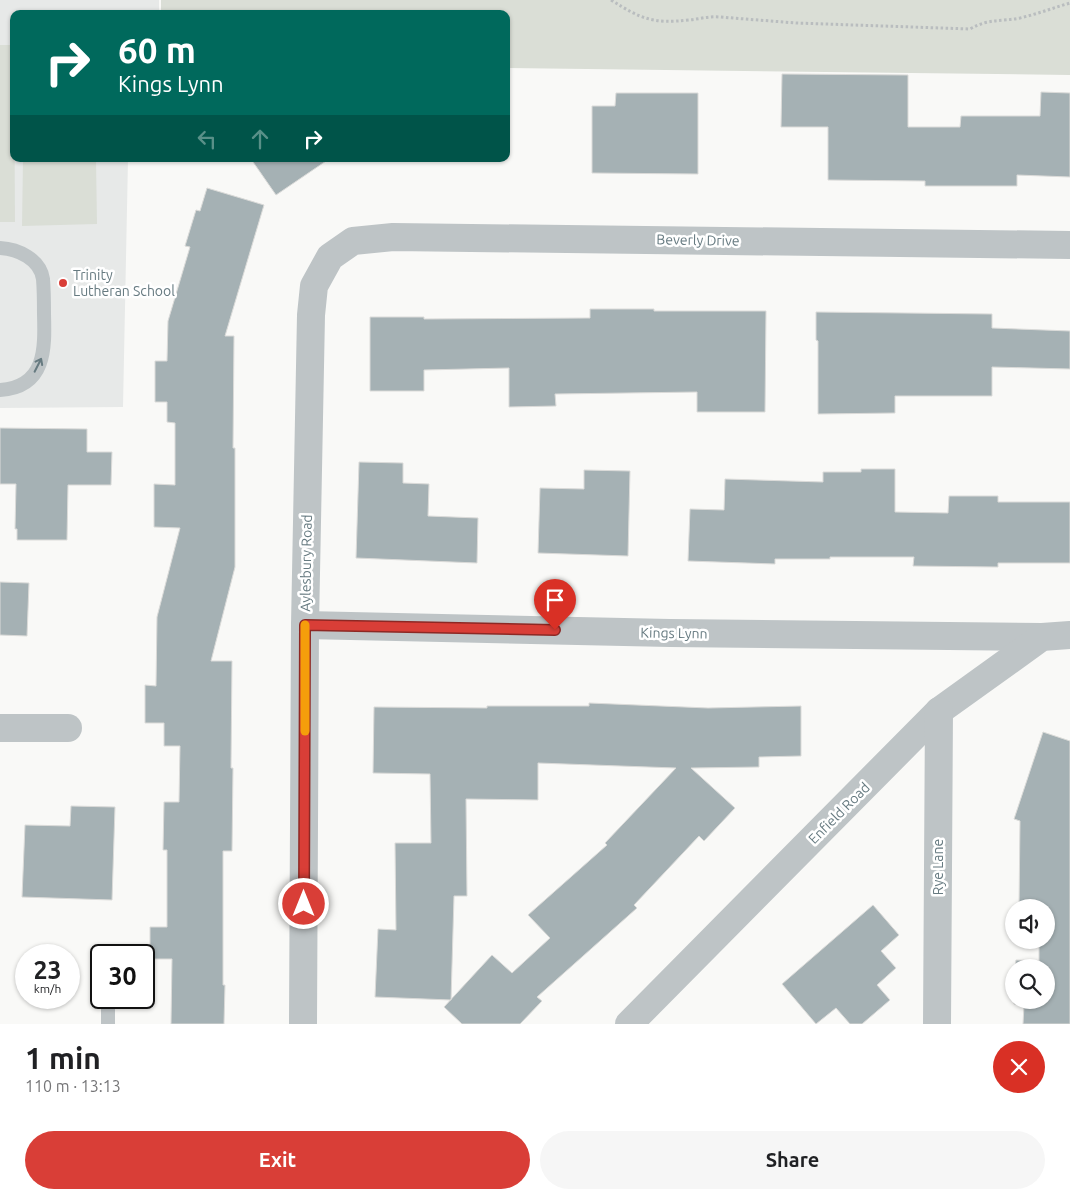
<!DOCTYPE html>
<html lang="en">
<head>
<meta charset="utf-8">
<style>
	body { margin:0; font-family:Ubuntu,sans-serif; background:#f6f6f6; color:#202124; height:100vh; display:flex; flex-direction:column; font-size:19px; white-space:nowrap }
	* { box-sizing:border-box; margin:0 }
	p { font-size:16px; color:#757577 }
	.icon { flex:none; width:28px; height:28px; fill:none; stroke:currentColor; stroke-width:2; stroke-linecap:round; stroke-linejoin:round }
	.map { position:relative; height:1024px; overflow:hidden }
	.drawer { display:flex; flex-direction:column; background:#fff; flex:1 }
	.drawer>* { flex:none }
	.guide { position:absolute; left:10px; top:10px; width:500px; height:152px; border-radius:10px; box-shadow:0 1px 4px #0004; background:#00695c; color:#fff; overflow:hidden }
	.buttons { position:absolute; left:1005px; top:899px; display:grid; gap:10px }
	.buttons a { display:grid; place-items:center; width:50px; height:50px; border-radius:50%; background:#fff; box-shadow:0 1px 4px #0004; font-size:25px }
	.speed { position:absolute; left:15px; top:944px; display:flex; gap:10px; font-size:25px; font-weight:700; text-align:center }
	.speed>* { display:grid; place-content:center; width:65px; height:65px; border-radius:50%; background:#fff; box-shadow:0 1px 4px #0004; line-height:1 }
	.speed small { font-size:12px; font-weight:400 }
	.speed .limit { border:2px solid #111; border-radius:8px; background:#fff; color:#111 }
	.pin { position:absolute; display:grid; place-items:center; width:42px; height:42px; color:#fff; margin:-51px -21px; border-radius:50% 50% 50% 0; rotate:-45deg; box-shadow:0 0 5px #0007 }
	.pin .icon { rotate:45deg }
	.me { position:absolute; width:55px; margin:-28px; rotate:0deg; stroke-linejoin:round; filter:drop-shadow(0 0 4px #0008) }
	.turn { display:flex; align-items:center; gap:18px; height:105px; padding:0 25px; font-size:22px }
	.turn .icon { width:65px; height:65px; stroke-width:2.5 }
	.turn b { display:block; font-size:35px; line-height:42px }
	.lanes { display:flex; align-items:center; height:48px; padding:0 25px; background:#0003; justify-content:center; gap:25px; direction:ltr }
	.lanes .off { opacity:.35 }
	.round { display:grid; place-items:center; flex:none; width:52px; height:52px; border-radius:26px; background:#f6f6f6 }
	.headline { display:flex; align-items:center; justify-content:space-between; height:85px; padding:0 25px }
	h1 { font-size:30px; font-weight:700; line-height:38px }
	.primary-button { display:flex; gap:10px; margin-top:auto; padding:10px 25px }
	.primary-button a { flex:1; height:58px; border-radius:30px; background:#d93e37; color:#fff; font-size:20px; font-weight:700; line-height:58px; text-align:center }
	.primary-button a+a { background:#f6f6f6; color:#202124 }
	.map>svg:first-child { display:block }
	.built { fill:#e7e9e8 }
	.green { fill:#daded6 }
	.building { fill:#a5b1b4; stroke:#dbdbd9 }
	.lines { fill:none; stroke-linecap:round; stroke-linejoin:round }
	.path { stroke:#b9bdbf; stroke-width:3; stroke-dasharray:2.5 2.5; stroke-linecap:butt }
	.service { stroke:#bec4c6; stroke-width:14 }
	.minor { stroke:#bec4c6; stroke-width:28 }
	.oneway { stroke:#667a80 }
	.route-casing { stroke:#8d2824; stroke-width:12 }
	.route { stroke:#d93e37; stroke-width:9 }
	.slow { stroke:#f59e0b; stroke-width:9 }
	.poi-dot { fill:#d93e37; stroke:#fff; stroke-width:2 }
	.labels { text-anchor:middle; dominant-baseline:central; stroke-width:5; stroke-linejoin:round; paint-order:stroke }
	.street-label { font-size:14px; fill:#667a80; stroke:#fff }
	.poi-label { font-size:14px; fill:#667a80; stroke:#fff; text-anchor:start }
</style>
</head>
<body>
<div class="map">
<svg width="1070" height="1024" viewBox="0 0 1070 1024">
	<rect width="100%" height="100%" fill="#f9f9f7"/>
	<polygon class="built" points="0,0 159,0 159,14 14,14 14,159 128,159 123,407 0,408"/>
	<g class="green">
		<polygon points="161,0 1070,0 1070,75 506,68 506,14 161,14"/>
		<polygon points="0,45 14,45 15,222 0,222"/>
		<polygon points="23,159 96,159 97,224 22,226"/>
	</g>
	<g class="building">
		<polygon points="782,74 908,75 908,127 960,127 961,116 1040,116 1041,92 1070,93 1070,177 1017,175 1017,186 925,186 925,181 828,180 828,127 781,127"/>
		<polygon points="616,93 698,93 698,174 592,173 592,106 615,106"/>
		<polygon points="251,159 329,159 276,195"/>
		<polygon points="207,188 264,205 225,336 234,336 233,448 235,448 235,567 211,661 232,661 231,768 233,768 232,851 223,851 223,985 225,985 224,1024 171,1024 172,959 150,959 150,927 167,927 167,850 163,850 164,802 179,802 180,746 164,746 164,723 145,723 145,685 156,686 157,617 180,528 154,527 154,484 175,485 175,423 167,422 167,402 155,402 155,361 167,361 168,321 190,247 185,246 196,210 200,211"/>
		<polygon points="590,309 654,309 654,311 766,311 765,412 697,412 697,392 555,394 556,406 509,407 509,368 424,370 424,391 370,391 370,317 424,317 424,319 590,318"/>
		<polygon points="816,312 992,314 992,328 1070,331 1070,369 992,367 992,396 895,396 895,413 818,414 818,341 816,340"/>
		<polygon points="0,428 87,429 87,452 112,452 111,485 68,485 67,540 17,540 17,529 15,529 16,484 0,484"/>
		<polygon points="359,462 403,463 403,483 429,484 428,516 478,518 477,563 356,558"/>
		<polygon points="861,469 895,469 895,512 948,513 949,496 998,496 998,502 1070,502 1070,563 998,563 998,567 913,566 914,557 830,557 830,559 775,559 775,564 688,561 690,509 724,510 725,479 823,482 823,472 861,472"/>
		<polygon points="584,470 630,471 628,556 538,553 540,488 584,489"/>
		<polygon points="0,582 29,583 27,636 0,635"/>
		<polygon points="589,703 708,708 801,706 801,756 759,757 759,767 691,768 735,808 704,841 699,836 634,905 637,908 537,997 542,1001 520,1024 462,1024 444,1007 492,955 512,973 550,938 528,915 607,845 605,843 676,768 538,763 538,800 466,799 467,896 454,896 451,1000 375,997 378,929 396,930 395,843 431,843 430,774 373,773 374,707 487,708 487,706 589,706"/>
		<polygon points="1043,732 1070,741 1070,1024 1023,1024 1024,1005 1014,1004 1014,1000 1046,1000 1046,968 1015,968 1016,960 1039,961 1039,940 1046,940 1046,908 1019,908 1020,821 1014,819"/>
		<polygon points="71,806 115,807 112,900 22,897 25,825 70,826"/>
		<polygon points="873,905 899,935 881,951 896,968 877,985 890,1000 862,1024 850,1024 836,1008 816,1024 782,984"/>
	</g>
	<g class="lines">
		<path class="path" d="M611,0C641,19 653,24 689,20C699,19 709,16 720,17L796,23L970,29C990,18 1000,22 1020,18C1037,14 1053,8 1070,3"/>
		<g class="service">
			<path d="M0,248C18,249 40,259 43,279C44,291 44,303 44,314C45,349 46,387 0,390"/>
			<polyline points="108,998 108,1024"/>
		</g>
		<g class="minor">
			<polyline points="305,625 670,633 1042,637"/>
			<polyline points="0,728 68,728"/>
			<polyline points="303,1024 305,625 311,315 314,286 330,257 353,241 393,237 1070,245"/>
			<polyline points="629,1024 939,711 1042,637 1070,635"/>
			<polyline points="937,1024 939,711"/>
		</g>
	</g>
	<defs><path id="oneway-shaft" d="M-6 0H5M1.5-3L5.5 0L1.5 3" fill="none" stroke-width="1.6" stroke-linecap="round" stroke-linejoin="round" transform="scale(1.25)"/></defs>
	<use class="oneway" href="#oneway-shaft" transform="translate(38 365) rotate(-63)"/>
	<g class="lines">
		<defs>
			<polyline id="route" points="304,904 305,625 555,630"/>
		</defs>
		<use href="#route" class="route-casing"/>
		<use href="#route" class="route"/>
		<polyline class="slow" points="305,731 305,625"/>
	</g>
	<circle class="poi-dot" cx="63" cy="283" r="5"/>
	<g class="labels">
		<g class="street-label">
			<text transform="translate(698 240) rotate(1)">Beverly Drive</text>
			<text transform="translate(306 563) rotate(-89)">Aylesbury Road</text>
			<text transform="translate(674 633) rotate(1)">Kings Lynn</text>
			<text transform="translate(839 813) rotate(-45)">Enfield Road</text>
			<text transform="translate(938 867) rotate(-90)">Rye Lane</text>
		</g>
		<g class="poi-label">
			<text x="73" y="275">Trinity<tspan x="73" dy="16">Lutheran School</tspan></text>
		</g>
	</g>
</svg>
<div class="buttons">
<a><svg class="icon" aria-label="sound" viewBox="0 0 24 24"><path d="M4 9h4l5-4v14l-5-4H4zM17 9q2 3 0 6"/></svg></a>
<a><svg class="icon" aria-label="search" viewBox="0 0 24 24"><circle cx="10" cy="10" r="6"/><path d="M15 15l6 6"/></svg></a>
</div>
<div class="speed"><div>23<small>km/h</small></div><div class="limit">30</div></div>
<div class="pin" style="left:555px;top:630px;background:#d93025"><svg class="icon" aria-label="arrive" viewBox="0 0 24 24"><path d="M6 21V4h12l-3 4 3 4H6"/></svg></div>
<svg class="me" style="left:304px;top:904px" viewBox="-20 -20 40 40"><circle r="17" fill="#d93e37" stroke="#fff" stroke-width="3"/><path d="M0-11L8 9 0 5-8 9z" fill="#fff"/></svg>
<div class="guide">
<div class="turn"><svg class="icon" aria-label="right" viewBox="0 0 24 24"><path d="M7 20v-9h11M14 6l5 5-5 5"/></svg><div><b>60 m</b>Kings Lynn</div></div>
<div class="lanes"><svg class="icon off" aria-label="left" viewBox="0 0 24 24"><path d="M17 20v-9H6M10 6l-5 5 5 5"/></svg><svg class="icon off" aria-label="ahead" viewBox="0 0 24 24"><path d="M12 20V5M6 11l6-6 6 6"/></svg><svg class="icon" aria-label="right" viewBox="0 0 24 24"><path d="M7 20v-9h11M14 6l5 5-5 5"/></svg></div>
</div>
</div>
<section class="drawer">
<div class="headline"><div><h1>1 min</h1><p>110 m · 13:13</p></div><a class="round" style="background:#d93025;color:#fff"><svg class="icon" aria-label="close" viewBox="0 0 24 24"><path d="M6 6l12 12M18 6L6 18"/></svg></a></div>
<div class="primary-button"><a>Exit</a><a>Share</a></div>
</section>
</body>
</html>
